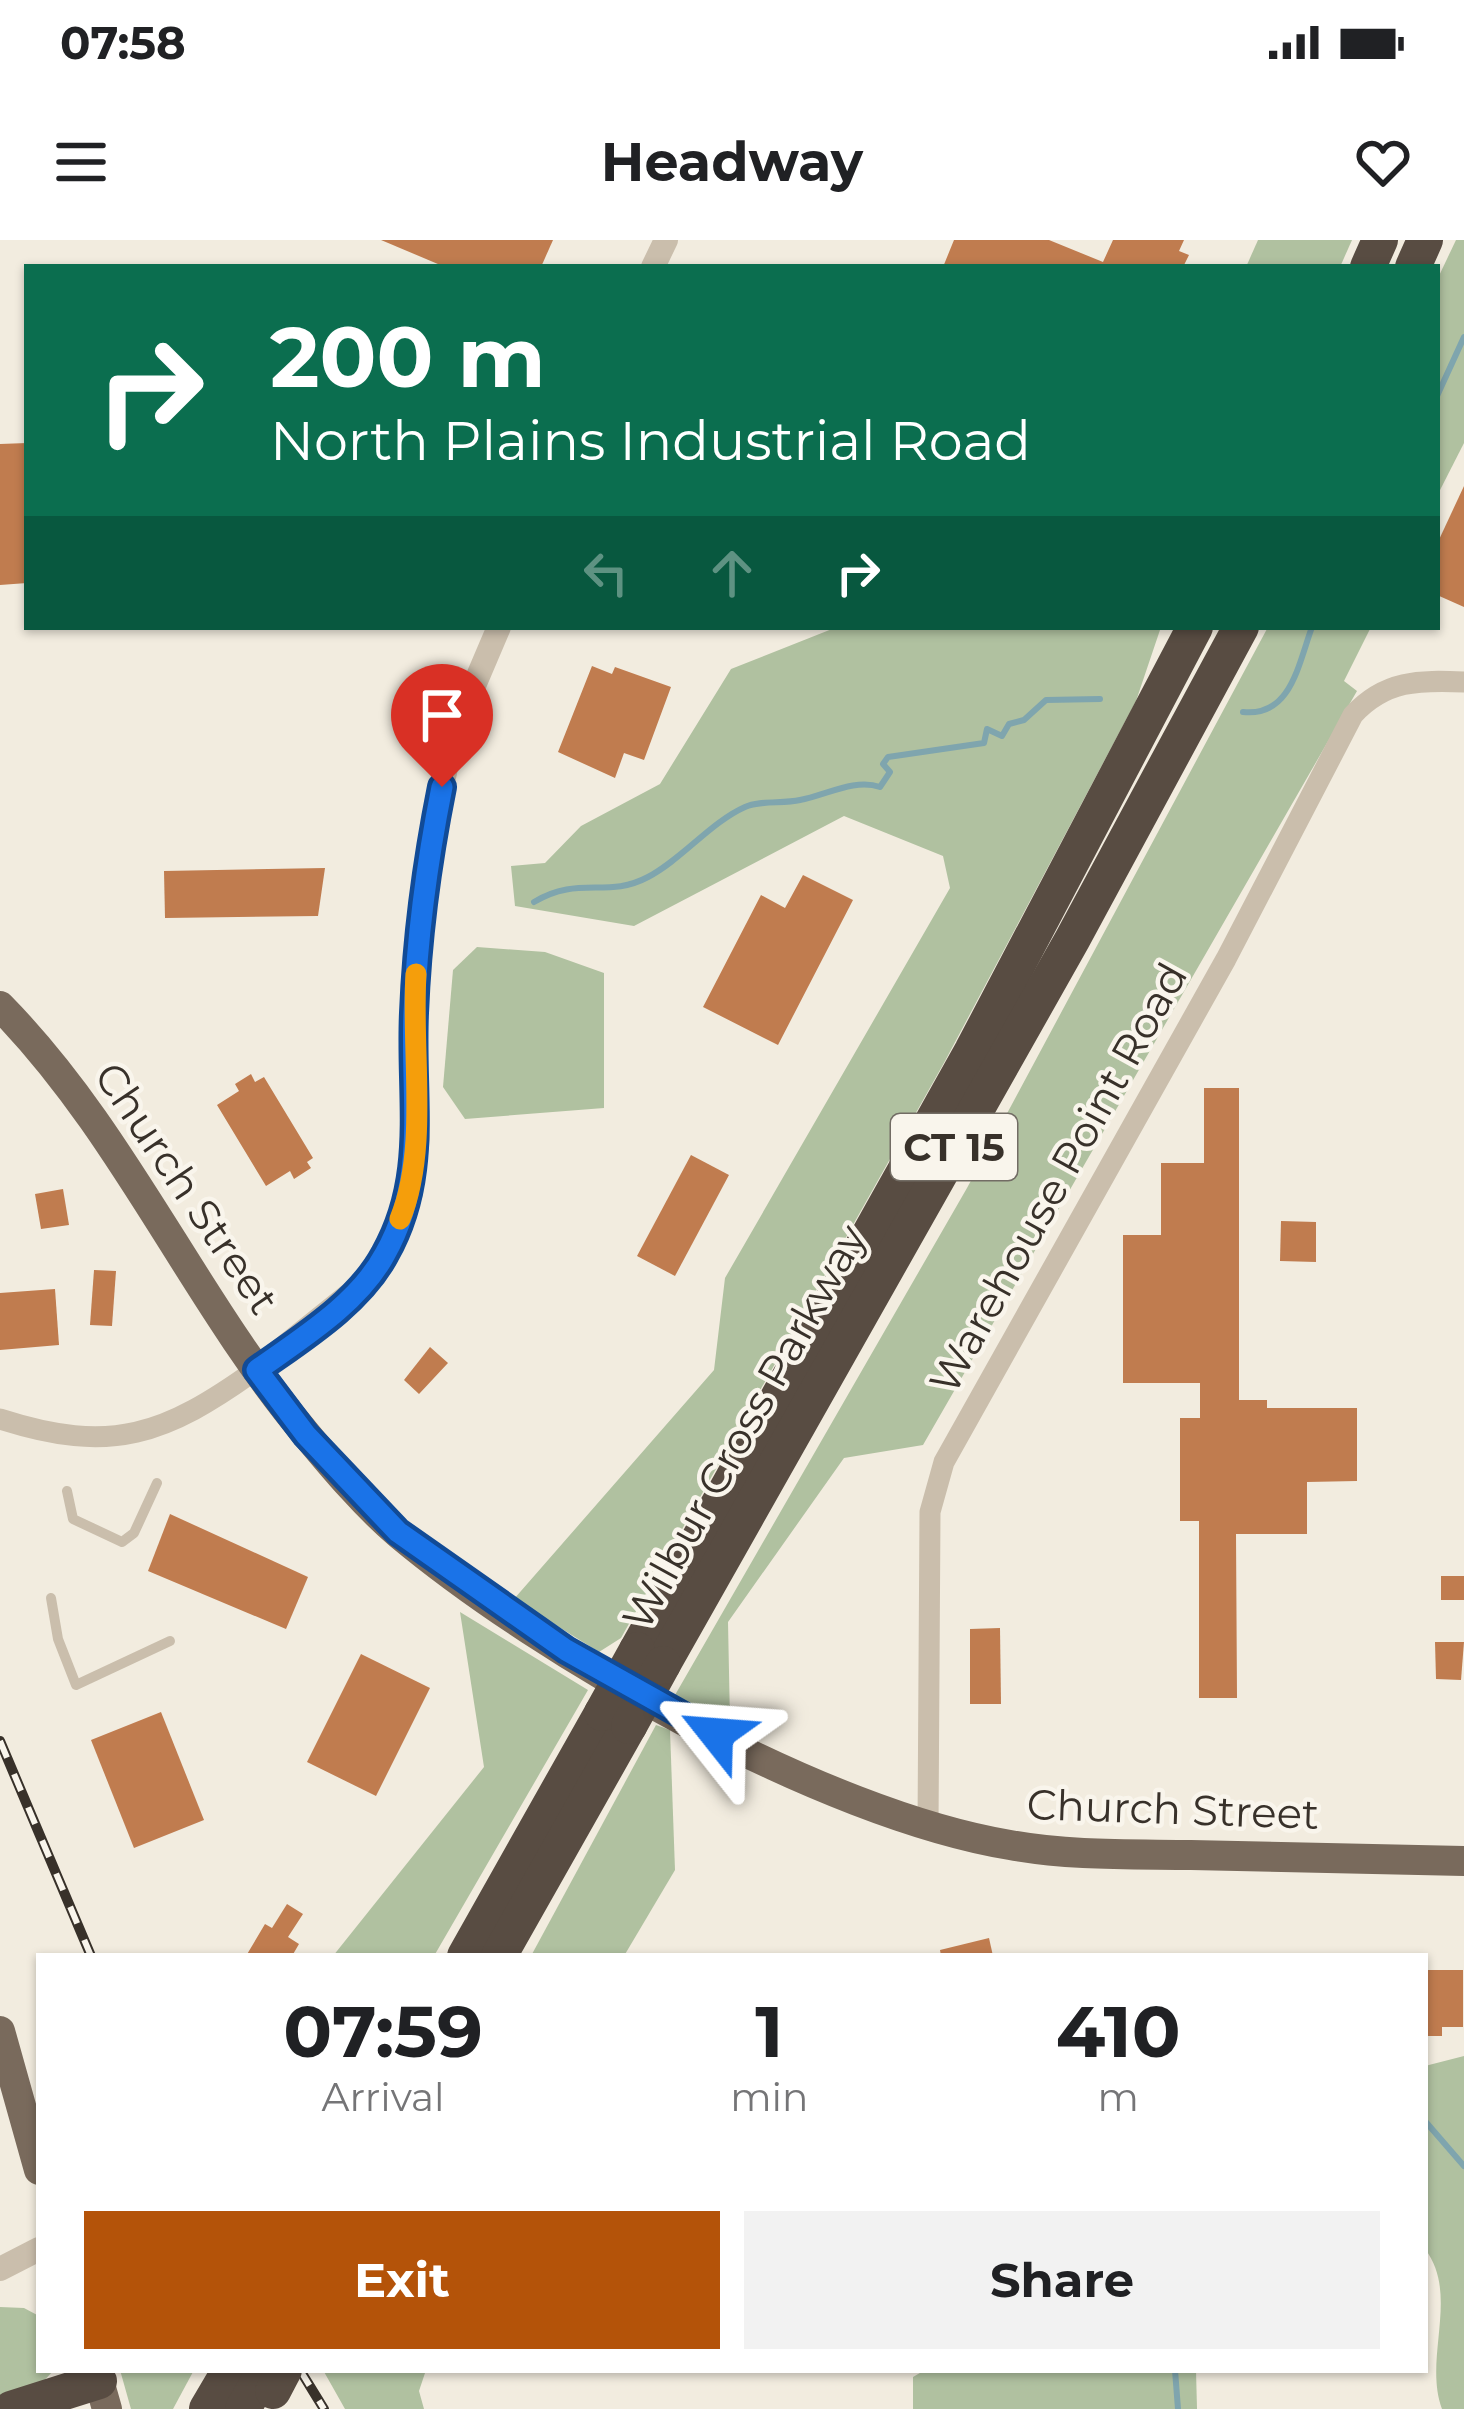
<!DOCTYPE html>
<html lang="en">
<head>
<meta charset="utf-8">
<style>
	body { margin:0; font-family:Montserrat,sans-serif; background:#f2f2f2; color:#202124; height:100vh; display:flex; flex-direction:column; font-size:45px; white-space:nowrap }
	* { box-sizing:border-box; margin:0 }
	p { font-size:39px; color:#757577 }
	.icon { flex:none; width:66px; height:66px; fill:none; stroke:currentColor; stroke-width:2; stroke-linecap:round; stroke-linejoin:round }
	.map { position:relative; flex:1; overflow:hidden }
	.side { position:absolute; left:36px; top:1713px; width:1392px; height:420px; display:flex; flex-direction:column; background:#fff; border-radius:0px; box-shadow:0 3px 9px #0004 }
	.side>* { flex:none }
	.hud { position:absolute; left:24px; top:24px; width:1416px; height:366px; border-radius:0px; box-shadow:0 3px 9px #0004; background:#0b6e4f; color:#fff; overflow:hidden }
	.pin { position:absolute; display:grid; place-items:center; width:102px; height:102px; color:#fff; margin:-123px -51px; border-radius:50% 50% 50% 0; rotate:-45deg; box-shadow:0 0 12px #0007 }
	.pin .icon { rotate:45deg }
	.me { position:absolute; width:132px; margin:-66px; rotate:298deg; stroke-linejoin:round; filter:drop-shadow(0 0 9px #0008) }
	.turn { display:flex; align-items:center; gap:42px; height:252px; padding:0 48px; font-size:54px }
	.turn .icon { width:156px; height:156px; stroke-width:2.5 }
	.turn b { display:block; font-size:84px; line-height:102px }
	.lanes { display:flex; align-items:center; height:114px; padding:0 48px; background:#0003; justify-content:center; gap:60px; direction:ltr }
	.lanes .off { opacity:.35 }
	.eta { display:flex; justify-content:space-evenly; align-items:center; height:204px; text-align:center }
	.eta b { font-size:72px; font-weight:700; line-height:84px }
	.action { display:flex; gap:24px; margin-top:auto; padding:24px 48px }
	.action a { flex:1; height:138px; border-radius:0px; background:#b45309; color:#fff; font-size:48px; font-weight:700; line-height:138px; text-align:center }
	.action a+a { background:#f2f2f2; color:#202124 }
	.status { display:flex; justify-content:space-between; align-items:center; height:84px; padding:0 60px; background:#fff; direction:ltr }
	.status svg { height:33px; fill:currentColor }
	header { display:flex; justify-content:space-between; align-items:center; height:156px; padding:0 48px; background:#fff; font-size:54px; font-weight:700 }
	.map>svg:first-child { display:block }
	.green { fill:#b0c1a0 }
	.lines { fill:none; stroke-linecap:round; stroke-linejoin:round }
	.stream { stroke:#7fa5ae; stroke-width:6 }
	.building { fill:#c07c4f }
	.service { stroke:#cabeac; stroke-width:10 }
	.minor { stroke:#cabeac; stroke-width:21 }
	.tertiary { stroke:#cabeac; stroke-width:24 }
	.primary { stroke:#796a5c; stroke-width:30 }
	.motorway { stroke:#584c42; stroke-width:36 }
	.rail-casing { stroke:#38312a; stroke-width:10 }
	.rail { stroke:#f9f5ec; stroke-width:6; stroke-dasharray:18; stroke-linecap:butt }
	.motorway-bridge { stroke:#584c42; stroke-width:36 }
	.route-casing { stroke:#114b97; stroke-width:30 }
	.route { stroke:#1a73e8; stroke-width:21 }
	.slow { stroke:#f59e0b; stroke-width:21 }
	.labels { text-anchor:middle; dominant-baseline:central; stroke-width:9; stroke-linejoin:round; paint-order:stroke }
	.shield { fill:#f9f5ec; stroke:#726c64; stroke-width:3 }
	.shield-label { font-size:39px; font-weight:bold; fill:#38312a }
	.street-label { font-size:42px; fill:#38312a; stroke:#f9f5ec }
</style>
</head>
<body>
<div class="status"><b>07:58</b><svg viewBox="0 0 49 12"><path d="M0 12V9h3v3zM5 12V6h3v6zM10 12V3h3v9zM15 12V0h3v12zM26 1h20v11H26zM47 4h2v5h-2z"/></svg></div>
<header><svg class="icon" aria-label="menu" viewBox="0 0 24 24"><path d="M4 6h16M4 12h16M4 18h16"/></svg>Headway<svg class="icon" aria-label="heart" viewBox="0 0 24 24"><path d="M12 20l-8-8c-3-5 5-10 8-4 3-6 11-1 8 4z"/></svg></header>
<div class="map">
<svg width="1464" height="2169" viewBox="0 0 1464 2169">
	<rect width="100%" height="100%" fill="#f2ecdf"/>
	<g class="green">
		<polygon points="1258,0 1352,0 1340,27 1246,27"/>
		<polygon points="1456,0 1464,0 1464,203 1437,256 1437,40"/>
		<polygon points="837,387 1161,387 1136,461 945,821 621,1398 599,1412 514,1359 714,1130 725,1038 950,648 943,616 844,576 634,686 515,666 511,626 545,623 581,586 660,544 731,429"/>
		<polygon points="1268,387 1371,387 1344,441 1357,451 923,1205 844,1218 728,1382 730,1482 671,1462 967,948"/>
		<polygon points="477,707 545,712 604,733 604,868 465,879 443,847 453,730"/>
		<polygon points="460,1372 588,1450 434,1716 333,1716 484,1527"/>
		<polygon points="656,1485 670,1490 675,1630 624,1716 531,1716"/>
		<path d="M1464,1816V2169H1442C1423,2118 1460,2055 1425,2009V1826Z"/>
		<polygon points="0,2067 24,2068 39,2076 39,2130 54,2130 39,2146 0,2166"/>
		<polygon points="120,2130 194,2130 173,2169 131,2169"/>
		<polygon points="323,2130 426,2130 419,2151 424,2169 345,2169"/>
		<polygon points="925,2130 1196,2130 1197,2169 913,2169 913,2137"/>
	</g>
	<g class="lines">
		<g class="stream">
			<polyline points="1437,156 1464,97"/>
			<path d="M1243,472C1291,477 1298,425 1312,387"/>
			<path d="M534,662C579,635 607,659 648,637C681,620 711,582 745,567C760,560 783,564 800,560C826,555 855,538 880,547L890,532L883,524L888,517L984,503L987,489L1002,496L1009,484L1024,480L1046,460L1100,459"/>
			<polyline points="1425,1881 1464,1926"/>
			<polyline points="1175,2130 1178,2169"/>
		</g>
	</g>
	<g class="building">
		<polygon points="381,0 553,0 541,27 445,27"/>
		<polygon points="954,0 1049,0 1103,22 1113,0 1184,0 1179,11 1189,15 1183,27 943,27"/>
		<polygon points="27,203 27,343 0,345 0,204"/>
		<polygon points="1464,246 1464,367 1437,355 1437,304"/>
		<polygon points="592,426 612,434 615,427 671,447 644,520 624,513 615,538 558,512"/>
		<polygon points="325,628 318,676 165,678 164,631"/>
		<polygon points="803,635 853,660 778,805 703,767 761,655 785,668"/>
		<polygon points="251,834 255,842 264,837 313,918 307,922 311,928 294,939 290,931 266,946 217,865 239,851 235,844"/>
		<polygon points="1204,848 1239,848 1239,1160 1267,1160 1267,1168 1357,1168 1357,1241 1307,1242 1307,1294 1236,1294 1237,1458 1199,1458 1199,1281 1180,1281 1180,1178 1200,1178 1200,1143 1123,1143 1123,995 1161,995 1161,923 1204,923"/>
		<polygon points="691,915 729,935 675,1036 637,1016"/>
		<polygon points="63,949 69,985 41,989 35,954"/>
		<polygon points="1281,981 1316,982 1316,1022 1280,1021"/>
		<polygon points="94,1030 116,1031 112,1086 90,1085"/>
		<polygon points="55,1049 59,1105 0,1110 0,1053"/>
		<polygon points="430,1107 448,1123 419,1154 404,1140"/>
		<polygon points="170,1274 308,1337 286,1389 148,1331"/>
		<rect x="1441" y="1336" width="23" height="24"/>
		<polygon points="1000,1388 1001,1464 970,1464 970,1389"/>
		<polygon points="1435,1402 1464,1402 1461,1440 1436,1439"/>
		<polygon points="361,1414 430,1448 376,1556 307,1522"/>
		<polygon points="161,1472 204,1580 134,1608 91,1500"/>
		<polygon points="287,1664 303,1674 288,1697 299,1704 292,1716 246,1716 265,1684 272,1688"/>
		<polygon points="989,1698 993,1716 941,1716 940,1710"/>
		<polygon points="1425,1730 1463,1730 1463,1787 1442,1787 1442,1796 1425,1796"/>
	</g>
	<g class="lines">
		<g class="service">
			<polyline points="67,1251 73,1279 122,1302 134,1293 157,1243"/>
			<polyline points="51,1358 58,1399 76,1445 170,1401"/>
		</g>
		<g class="minor">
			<path d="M0,1179C112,1215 165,1195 257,1129"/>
			<path d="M928,1587L930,1272L944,1222L1226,719L1353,475C1385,440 1419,440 1464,442"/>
		</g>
		<g class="tertiary">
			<polyline points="653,27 666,0"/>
			<polyline points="257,1129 364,1043 385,1015 411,953 418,899 414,772 427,617 453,495 499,387"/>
			<polyline points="0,2029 39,2009"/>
		</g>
		<g class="primary">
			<path d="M0,766C124,892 193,1059 306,1194C334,1228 366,1266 399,1294C545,1416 823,1574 1010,1605C1070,1616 1131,1614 1191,1615C1282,1617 1373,1619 1464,1621"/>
			<polyline points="0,1791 39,1930"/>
			<polyline points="96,2130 107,2169"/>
		</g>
		<g class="motorway">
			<polyline points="1368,27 1380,0"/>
			<polyline points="1413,27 1425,0"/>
			<polyline points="637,1410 972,811 1195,387"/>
			<polyline points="663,1424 1072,700 1241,387"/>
			<polyline points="465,1716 602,1473"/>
			<polyline points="499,1716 629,1486"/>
			<polyline points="11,2169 99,2141"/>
			<polyline points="207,2169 230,2130"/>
			<polyline points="243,2169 265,2130"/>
		</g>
		<defs>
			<g id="rail">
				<polyline points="0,1501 91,1716"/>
				<polyline points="300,2130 324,2169"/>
			</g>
		</defs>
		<use href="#rail" class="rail-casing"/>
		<use href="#rail" class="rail"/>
		<g class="motorway-bridge">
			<polyline points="602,1473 637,1410"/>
			<polyline points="629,1486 663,1424"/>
			<polyline points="273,2151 284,2130"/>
		</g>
	</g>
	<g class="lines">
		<defs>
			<path id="route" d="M442,547C427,622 417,697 414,773C410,858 429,936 385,1014C359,1063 302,1098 257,1130L306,1195L398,1292L566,1410L716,1494"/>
		</defs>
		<use href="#route" class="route-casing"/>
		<use href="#route" class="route"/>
		<path class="slow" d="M400,979C429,908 411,812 416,734"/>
	</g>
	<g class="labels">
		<rect class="shield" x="891" y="874" width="126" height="66" rx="9"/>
		<g class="shield-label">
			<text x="954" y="907">CT 15</text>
		</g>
		<g class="street-label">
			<text transform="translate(1058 938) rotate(-61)">Warehouse Point Road</text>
			<text transform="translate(187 948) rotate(56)">Church Street</text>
			<text transform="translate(744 1187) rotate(-61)">Wilbur Cross Parkway</text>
			<text transform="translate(1173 1569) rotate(2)">Church Street</text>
		</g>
	</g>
</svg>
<div class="pin" style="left:442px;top:547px;background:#d93025"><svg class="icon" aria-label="arrive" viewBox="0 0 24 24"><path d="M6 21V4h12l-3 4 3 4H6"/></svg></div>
<svg class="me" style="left:716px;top:1494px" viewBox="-20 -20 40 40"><path d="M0-17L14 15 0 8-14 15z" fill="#1a73e8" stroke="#fff" stroke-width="4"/></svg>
<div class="hud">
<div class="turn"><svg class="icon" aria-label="right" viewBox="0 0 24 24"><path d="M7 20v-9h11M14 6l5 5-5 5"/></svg><div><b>200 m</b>North Plains Industrial Road</div></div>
<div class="lanes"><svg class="icon off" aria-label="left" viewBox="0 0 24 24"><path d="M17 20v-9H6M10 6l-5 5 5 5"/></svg><svg class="icon off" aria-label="ahead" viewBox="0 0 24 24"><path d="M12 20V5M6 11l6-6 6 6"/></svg><svg class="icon" aria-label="right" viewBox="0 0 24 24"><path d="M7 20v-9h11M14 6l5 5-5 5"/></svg></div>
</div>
<section class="side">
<div class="eta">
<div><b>07:59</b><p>Arrival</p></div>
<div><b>1</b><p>min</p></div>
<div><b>410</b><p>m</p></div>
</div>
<div class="action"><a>Exit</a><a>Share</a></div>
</section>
</div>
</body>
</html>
